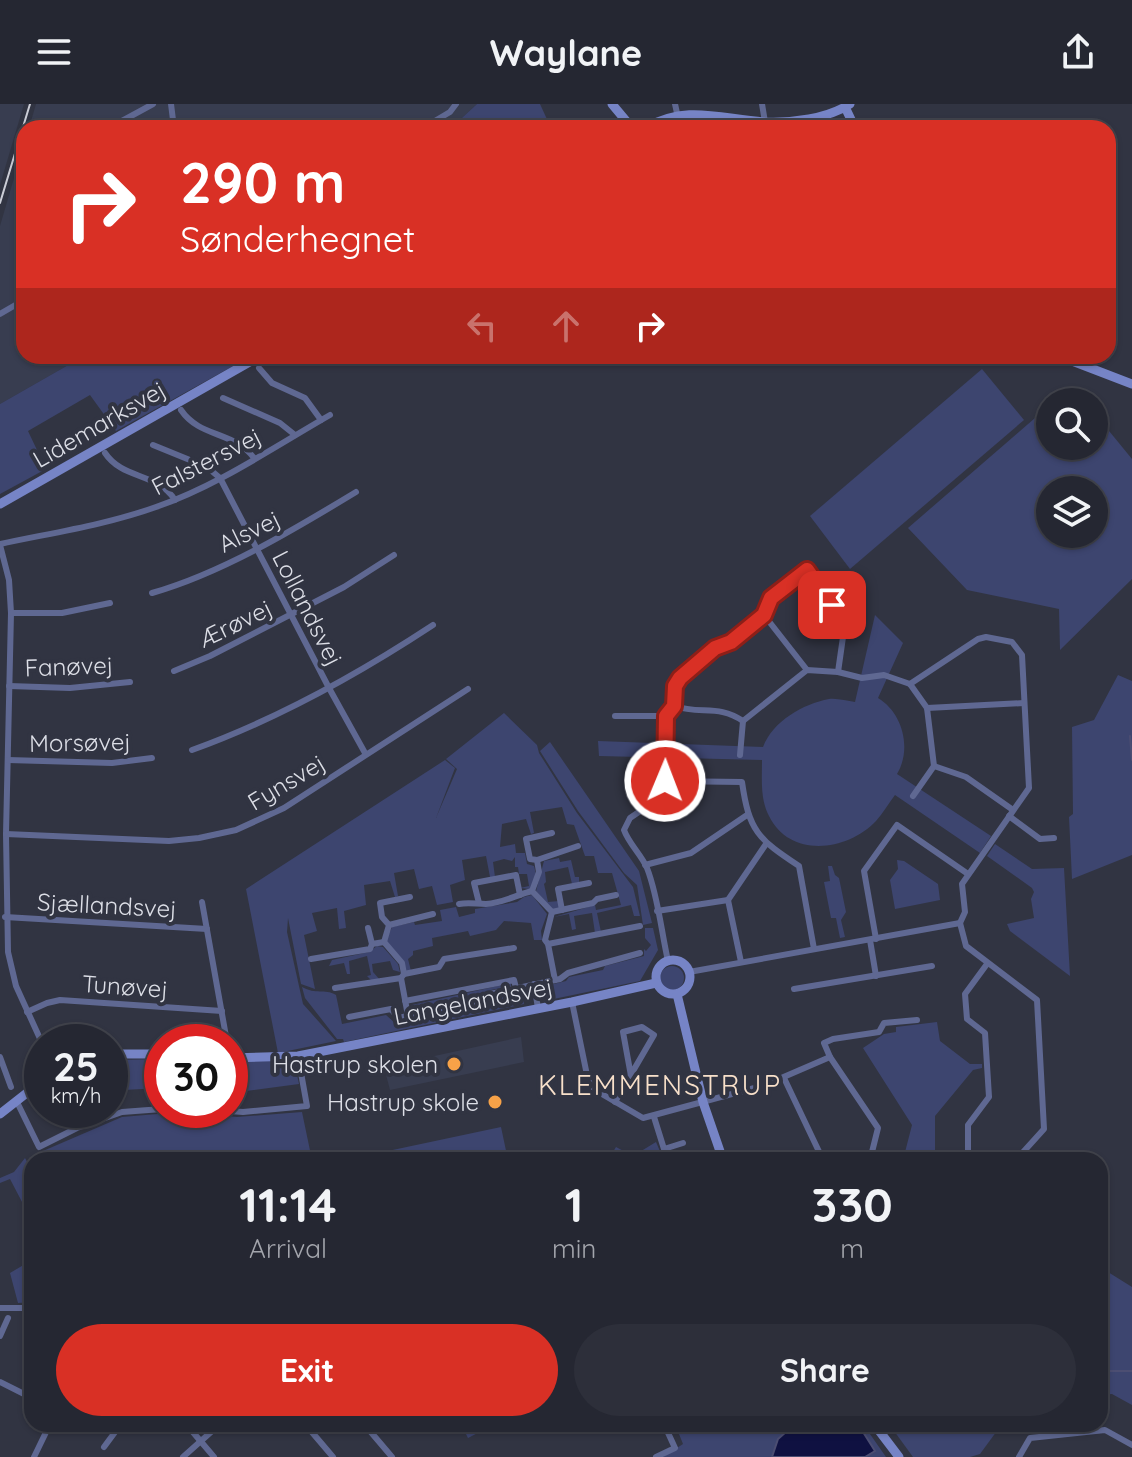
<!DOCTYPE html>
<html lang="en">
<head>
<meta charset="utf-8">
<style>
	body { margin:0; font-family:Quicksand,sans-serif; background:#2d2f3a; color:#f1f3f6; height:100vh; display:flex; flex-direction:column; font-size:30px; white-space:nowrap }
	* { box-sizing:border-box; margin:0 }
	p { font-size:26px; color:#a3a5ac }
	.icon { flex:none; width:44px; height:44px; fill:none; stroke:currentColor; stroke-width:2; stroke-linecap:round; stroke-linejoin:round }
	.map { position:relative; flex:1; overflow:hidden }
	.panel { position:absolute; left:24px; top:1048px; width:1084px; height:280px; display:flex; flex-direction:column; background:#252732; border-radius:24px; box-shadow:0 2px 6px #0004,0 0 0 2px #42444d }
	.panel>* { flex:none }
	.hud { position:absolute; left:16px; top:16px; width:1100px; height:244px; border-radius:24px; box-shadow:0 2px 6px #0004,0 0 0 2px #42444d; background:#d93025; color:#fff; overflow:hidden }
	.fabs { position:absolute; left:1036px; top:284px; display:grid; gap:16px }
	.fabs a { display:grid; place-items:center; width:72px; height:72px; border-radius:50%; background:#252732; box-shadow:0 2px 6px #0004,0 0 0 2px #42444d; font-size:40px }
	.speed { position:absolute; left:24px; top:920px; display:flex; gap:16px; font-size:40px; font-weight:700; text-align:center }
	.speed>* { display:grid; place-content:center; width:104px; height:104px; border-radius:50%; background:#252732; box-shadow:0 2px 6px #0004,0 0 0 2px #42444d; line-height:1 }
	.speed small { font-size:20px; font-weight:400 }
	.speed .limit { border:12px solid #d22; background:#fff; color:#111 }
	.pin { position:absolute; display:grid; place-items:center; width:68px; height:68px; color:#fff; margin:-34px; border-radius:16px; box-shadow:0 4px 12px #0006 }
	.me { position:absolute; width:88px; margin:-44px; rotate:1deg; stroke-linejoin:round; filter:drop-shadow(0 0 6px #0008) }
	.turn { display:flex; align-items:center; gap:28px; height:168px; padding:0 32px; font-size:36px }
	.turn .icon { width:104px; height:104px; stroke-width:2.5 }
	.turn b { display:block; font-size:56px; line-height:68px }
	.lanes { display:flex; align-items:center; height:76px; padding:0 32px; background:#0003; justify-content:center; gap:40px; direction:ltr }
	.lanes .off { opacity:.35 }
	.eta { display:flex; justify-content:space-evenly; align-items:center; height:136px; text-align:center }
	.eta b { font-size:48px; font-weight:700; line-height:56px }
	.button { display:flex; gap:16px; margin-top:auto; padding:16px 32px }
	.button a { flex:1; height:92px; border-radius:48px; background:#d93025; color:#fff; font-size:32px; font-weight:700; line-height:92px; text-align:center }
	.button a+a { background:#2d2f3a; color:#f1f3f6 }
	header { display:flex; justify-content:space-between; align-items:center; height:104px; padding:0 32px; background:#252732; font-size:36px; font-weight:700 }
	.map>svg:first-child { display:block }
	.built { fill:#383d50 }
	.green { fill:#3d456f; fill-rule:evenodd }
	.water { fill:#0f1141; stroke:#4c4e72; stroke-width:2 }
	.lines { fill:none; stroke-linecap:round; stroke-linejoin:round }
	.stream { stroke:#4c4e72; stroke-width:2 }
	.street { stroke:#5f6892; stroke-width:6 }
	.secondary { stroke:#7684c6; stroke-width:9 }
	.rail { stroke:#cbcdd6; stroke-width:2 }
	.route-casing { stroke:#8d1f18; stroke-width:20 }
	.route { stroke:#d93025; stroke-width:14 }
	.poi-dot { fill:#f7a248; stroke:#313442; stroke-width:3 }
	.labels { text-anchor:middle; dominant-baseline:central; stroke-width:8; stroke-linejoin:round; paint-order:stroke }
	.street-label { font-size:24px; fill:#dcdee6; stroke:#313442 }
	.poi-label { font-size:24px; fill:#dcdee6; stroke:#313442; text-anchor:end }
	.quarter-label { font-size:28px; letter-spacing:2px; fill:#f8e0ca; stroke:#313442 }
</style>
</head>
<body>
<header><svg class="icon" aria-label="menu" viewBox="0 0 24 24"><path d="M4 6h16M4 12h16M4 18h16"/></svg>Waylane<svg class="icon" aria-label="share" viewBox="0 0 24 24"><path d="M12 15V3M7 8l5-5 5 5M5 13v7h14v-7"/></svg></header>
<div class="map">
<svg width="1132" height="1353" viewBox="0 0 1132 1353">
	<rect width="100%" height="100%" fill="#313442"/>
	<g class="built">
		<polygon points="0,0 24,0 0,81"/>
		<polygon points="36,0 477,0 451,24 29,24"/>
		<polygon points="24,40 24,252 84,252 0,300 0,122"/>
		<polygon points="521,933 524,958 390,986 384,963"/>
	</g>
	<g class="green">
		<polygon points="477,0 540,0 551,24 451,24"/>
		<polygon points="84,252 251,252 116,327 90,291 28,327 46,365 0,390 0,300"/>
		<polygon points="982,265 1024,316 850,465 810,412"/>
		<path d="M1050,301V342H1094V316L1105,322L1132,355V475L1060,546L1059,505L967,486L908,424ZM1050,386H1094V430H1050Z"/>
		<path d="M875,511L903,539L878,594C903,609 912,645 897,670L991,732L980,749L895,691C889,699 883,709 876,717C848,747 790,755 769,712C760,695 762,675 762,656L599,652L598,637L763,643C773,617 803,600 829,595C837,594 847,597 855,598Z"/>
		<polygon points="1118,571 1132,577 1132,751 1072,775 1069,713 1073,710 1072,623 1094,616"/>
		<polygon points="504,609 537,641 539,649 577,709 633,783 640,812 634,812 631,801 597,809 601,828 595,829 592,809 574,812 576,825 572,826 569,810 554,813 595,801 596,806 621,801 612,769 598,769 594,752 585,752 574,721 567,720 562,703 530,708 534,729 531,730 526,715 502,720 500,743 515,740 516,749 525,749 527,760 534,762 536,770 530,785 520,784 529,782 527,770 519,770 518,763 515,763 515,753 512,757 504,755 493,758 495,773 490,773 486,752 462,756 465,776 450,781 453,798 437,801 432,782 419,785 414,765 394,769 398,792 395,793 390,777 364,781 366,801 344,807 346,824 339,825 337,804 312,809 317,827 304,831 315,885 301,880 288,814 287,828 303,900 336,937 278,949 246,785 445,656 455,664 436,714 457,665 446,655"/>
		<polygon points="550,638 639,767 652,819 643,821 637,781 624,769 578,707 540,647"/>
		<polygon points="995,740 1032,765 1064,764 1070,872 1010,827 1007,820 1034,814 1031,795 1034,788 1032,784 987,752"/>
		<polygon points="559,754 560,758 571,756 575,773 579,773 579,778 572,780 568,763 545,768 546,778 544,780 548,798 559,797 561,804 552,806 536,787 544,757"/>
		<polygon points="897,756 904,757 938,780 940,796 895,805 890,776 898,765"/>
		<polygon points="828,762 832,762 835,771 839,774 846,808 841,816 845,833 840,834 836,814 831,814 824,778 830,777"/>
		<polygon points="532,791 547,810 541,827 542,836 534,836 531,819 504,817 496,826 470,832 468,827 432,834 433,842 413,847 413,851 408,855 411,867 404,869 402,856 386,837 392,823 414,818 415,821 442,817 440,806 456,803 459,813 475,809 475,805 517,798 524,793"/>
		<polygon points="645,824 653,824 658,846 640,877 544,897 541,883 566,877 569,873 603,866 605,862 644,852 644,845 646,847 651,841 645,834"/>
		<polygon points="377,842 383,843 398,860 400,868 393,866 390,857 372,860 373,868 380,876 373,878 367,872 371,871 367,852 349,857 350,870 347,870 344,859 329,862 332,856 369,848"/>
		<circle cx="672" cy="874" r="12"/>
		<polygon points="511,879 511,882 491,886 481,894 413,908 410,904 412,901"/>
		<path d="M302,883C316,891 324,884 336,891L342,920L386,911L395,919L484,902L494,893L523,888L524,900L344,938L343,935H337L305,894Z"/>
		<polygon points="937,918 940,937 970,960 982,960 982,964 973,966 935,1012 935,1056 903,1056 912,1021 863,944 884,930 896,928 896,923"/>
		<polygon points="162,955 162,984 123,986 110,990 110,956"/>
		<polygon points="230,956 294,957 299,980 246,987 230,986"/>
		<polygon points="181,1008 237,1013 302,1008 312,1056 55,1056 53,1053 39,1056 36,1050 122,1013"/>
		<polygon points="501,1023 508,1056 370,1056 369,1051"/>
		<polygon points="656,1038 662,1052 658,1056 608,1056 616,1043 633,1052"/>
		<polygon points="25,1054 32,1067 32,1117 10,1075 0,1079 0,1074 14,1068"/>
		<polygon points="32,1156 32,1198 18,1199 10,1169"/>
		<polygon points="1100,1163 1132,1183 1132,1301 1112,1290 1100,1291"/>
		<polygon points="461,1320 495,1320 468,1334"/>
		<polygon points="675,1320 863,1320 886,1353 663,1353 683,1340"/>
		<polygon points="889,1320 1002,1320 980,1350 970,1353 913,1353"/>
	</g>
	<polygon class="water" points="795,1320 858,1320 875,1347 865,1353 772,1353 778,1335"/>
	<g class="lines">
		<g class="stream">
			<polyline points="1130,632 1132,656"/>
			<polyline points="1100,1267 1132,1267"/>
			<polyline points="898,1320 902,1327 907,1320"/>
		</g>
		<g class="street">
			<polyline points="171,0 174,24"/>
			<polyline points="675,0 677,9"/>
			<polyline points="762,0 765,18"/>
			<polyline points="109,24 153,0"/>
			<polyline points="423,24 450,8 456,0"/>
			<polyline points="0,210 24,196"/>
			<polyline points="259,264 272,279 305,294 321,316"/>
			<polyline points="223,294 280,319 295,331"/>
			<path d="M181,306C200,334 234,327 254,354"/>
			<polyline points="153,341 207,363 220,374 329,584 365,649"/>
			<path d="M105,349C123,376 157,368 175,396"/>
			<path d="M0,440C51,429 106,421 156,403C217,382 274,343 330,311"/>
			<polyline points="0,441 9,476 11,509 6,730 8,848 16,882 42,939"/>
			<path d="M152,489C222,469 295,425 356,388"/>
			<polyline points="11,509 62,509 110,499"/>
			<polyline points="764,511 807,566"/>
			<polyline points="174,567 210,552 344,483 394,451"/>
			<polyline points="910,580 978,535 986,533 1012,538 1022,551 1029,684 962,780 965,808 960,819"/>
			<polyline points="910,580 927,604 934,662 913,692"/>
			<polyline points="9,582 70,584 130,578"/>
			<path d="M674,602C701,611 718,600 743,617"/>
			<polyline points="927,604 1024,599"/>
			<polyline points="615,612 666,612"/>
			<path d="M192,646C278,615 357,571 433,521"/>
			<polyline points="740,651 743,617 807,566 838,568 862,574 884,571 910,580"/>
			<polyline points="8,656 112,659 152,654"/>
			<polyline points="934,662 966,673 1013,706"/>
			<path d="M665,677L742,678C749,727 758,735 799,762L814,845"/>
			<polyline points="1009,712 1040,735 1054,734"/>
			<polyline points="552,729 526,735 530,755 537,756 539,768 532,787 552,808 545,836 548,840 555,876"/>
			<polyline points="6,730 169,737 199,734 236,726 284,704 468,585"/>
			<polyline points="537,756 578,742"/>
			<polyline points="645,761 691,749 747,711"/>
			<polyline points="728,796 741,858"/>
			<polyline points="202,798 227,938"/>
			<polyline points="479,799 474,779 516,771 520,791"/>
			<path d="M459,800C469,798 476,800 486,800C503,799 516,791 532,787"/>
			<polyline points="562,806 558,785 589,779"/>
			<polyline points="657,807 728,796 766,740"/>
			<polyline points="552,808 593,799 597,795 616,791"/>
			<polyline points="5,813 207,825"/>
			<polyline points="960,819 966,842 1037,896 1044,1025 1016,1056"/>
			<polyline points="389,821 433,810"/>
			<polyline points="368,824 372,840"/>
			<polyline points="876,835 864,767 897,721 968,770"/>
			<polyline points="870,836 876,872"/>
			<polyline points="548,840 640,822"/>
			<polyline points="311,855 370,845 372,840 384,838"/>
			<path d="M668,857C661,826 658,792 647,764C641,750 629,740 624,726L630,714L655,697L664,683L666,612L674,602L675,582L680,574L715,544L731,538L764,511L771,494L807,466L845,519L838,568"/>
			<polyline points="689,868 960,819"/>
			<polyline points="404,870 439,863 444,855 514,844"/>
			<polyline points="534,880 538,904"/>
			<polyline points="335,884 401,874"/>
			<polyline points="794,885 932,862"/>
			<polyline points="405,897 514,876 516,884"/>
			<polyline points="572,898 588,976 595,986 643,1014 765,981 830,953 824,939 833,935 879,928 884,919 917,916"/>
			<polyline points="27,908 47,899 60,896 222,907"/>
			<polyline points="408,912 401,874 404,870 402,859 384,838 389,821 382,813 380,799 410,793"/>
			<polyline points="349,913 391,905 398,914 481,897 490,890 560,875 568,869 640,849"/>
			<polyline points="0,953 11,983"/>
			<polyline points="830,953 878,1024 870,1056"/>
			<polyline points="784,974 823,1056"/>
			<polyline points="16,996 39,1043 77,1024 122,1008 162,1005"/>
			<polyline points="615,998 654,931 642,923 623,928 631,972"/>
			<polyline points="216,1006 243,1008 307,1002 298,952"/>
			<polyline points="654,1013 664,1045 683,1039"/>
			<polyline points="968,1056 968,1021 989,993 985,929 967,915 965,890 987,860"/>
			<polyline points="0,1204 32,1204"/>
			<polyline points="0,1232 8,1214"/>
			<polyline points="0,1278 32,1294"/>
			<polyline points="186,1320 214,1353"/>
			<polyline points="305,1320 333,1353"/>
			<polyline points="364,1320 392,1353"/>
			<polyline points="104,1343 121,1320"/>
			<polyline points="34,1353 50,1320"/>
			<polyline points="183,1353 220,1320"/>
			<polyline points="656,1353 675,1344 664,1320"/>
			<polyline points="1019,1353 1030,1334 1105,1326 1132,1341"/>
		</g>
		<g class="secondary">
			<polyline points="612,0 632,24"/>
			<polyline points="845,3 855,24"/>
			<path d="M645,24C687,0 720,15 765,18C792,19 827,15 850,0"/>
			<polyline points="1059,252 1132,280"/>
			<polyline points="0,400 260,252"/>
			<circle cx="673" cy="873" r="17"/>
			<polyline points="677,890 703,998 723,1056"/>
			<polyline points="110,950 162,950"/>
			<polyline points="230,954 298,952 572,898 656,879"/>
			<polyline points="0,1010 42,977"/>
			<polyline points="874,1320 899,1353"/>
		</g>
		<polyline class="rail" points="0,99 30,0"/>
	</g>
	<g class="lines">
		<defs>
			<polyline id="route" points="665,677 666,612 674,602 675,582 680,574 715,544 731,538 764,511 771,494 807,466 832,501"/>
		</defs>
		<use href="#route" class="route-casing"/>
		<use href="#route" class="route"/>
	</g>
	<g class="poi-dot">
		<circle cx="454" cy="960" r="8"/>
		<circle cx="495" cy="998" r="8"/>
	</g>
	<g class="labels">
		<g class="street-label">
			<text transform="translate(99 320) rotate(-30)">Lidemarksvej</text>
			<text transform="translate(206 357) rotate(-27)">Falstersvej</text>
			<text transform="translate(249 427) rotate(-26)">Alsvej</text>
			<text transform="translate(308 504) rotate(63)">Lollandsvej</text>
			<text transform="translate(235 519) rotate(-26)">Ærøvej</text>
			<text transform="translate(69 562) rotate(-2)">Fanøvej</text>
			<text transform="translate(80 638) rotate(-1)">Morsøvej</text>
			<text transform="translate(286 678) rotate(-31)">Fynsvej</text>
			<text transform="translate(107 801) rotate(3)">Sjællandsvej</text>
			<text transform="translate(125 882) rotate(4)">Tunøvej</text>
			<text transform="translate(473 897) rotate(-11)">Langelandsvej</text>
		</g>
		<g class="poi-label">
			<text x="438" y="960">Hastrup skolen</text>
			<text x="479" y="998">Hastrup skole</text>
		</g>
		<g class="quarter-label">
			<text x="660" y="980">KLEMMENSTRUP</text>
		</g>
	</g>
</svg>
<div class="fabs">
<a><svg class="icon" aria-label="search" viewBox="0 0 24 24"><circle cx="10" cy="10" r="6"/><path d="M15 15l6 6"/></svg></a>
<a><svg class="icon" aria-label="layers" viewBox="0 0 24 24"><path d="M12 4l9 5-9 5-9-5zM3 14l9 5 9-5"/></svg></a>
</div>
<div class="speed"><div>25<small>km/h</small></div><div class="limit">30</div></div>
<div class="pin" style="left:832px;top:501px;background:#d93025"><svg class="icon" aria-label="arrive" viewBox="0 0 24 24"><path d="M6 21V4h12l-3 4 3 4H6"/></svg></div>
<svg class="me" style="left:665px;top:677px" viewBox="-20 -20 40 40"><circle r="17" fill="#d93025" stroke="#fff" stroke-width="3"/><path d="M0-11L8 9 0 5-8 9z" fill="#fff"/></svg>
<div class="hud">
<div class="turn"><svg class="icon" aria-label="right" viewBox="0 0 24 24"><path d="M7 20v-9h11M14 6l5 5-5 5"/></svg><div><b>290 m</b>Sønderhegnet</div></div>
<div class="lanes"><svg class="icon off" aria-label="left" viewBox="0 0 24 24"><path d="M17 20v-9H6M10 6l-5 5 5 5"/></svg><svg class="icon off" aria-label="ahead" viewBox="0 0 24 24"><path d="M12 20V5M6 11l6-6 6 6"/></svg><svg class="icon" aria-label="right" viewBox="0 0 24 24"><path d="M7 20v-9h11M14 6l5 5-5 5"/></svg></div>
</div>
<section class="panel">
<div class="eta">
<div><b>11:14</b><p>Arrival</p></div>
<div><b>1</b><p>min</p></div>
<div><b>330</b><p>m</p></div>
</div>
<div class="button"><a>Exit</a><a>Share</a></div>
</section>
</div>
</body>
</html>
